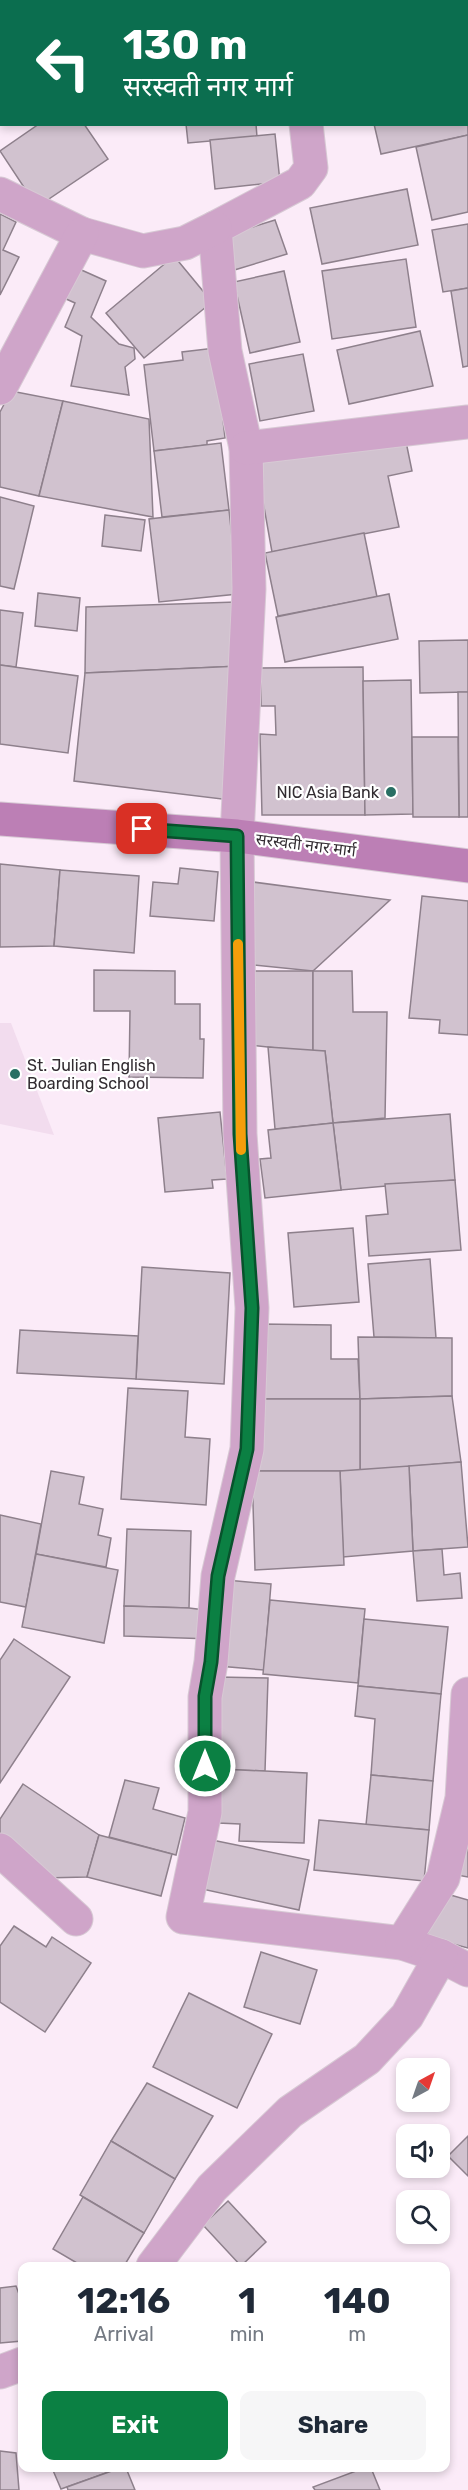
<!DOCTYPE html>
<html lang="en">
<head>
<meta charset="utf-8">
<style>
	body { margin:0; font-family:Rubik,"Noto Sans Devanagari",sans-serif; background:#f6f6f7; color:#1f2937; height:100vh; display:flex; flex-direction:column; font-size:22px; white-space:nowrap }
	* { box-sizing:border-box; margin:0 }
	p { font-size:20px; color:#747a83 }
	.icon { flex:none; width:33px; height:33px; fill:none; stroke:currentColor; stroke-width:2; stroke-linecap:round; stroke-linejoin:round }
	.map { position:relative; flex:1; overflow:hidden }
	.details { position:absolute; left:18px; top:2262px; width:432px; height:210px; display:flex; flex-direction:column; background:#fff; border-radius:12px; box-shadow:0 3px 9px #0003 }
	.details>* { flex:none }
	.banner { position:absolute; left:0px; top:0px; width:468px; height:126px; box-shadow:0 3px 9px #0003; background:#0b6e4f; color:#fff; overflow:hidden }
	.needle { width:39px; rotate:40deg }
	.tools { position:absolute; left:396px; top:2058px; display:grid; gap:12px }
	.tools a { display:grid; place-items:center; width:54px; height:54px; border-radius:12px; background:#fff; box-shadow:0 3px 9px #0003; font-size:30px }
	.pin { position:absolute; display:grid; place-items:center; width:51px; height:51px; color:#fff; margin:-26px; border-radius:12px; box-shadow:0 3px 9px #0006 }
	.me { position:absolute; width:66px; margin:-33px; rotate:0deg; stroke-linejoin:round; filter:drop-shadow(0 0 4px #0008) }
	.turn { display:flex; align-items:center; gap:21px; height:126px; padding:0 24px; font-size:27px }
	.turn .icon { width:78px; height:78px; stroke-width:2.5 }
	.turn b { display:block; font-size:42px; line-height:51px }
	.eta { display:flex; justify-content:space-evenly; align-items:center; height:102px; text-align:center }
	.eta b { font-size:36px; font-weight:700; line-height:42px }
	.cta { display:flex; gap:12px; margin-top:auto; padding:12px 24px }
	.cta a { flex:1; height:69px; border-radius:12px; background:#0b8043; color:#fff; font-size:24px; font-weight:700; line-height:69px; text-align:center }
	.cta a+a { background:#f6f6f7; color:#1f2937 }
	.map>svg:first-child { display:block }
	.built { fill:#f2dcee }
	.building { fill:#d1c2cf; stroke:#8e808c; stroke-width:1.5 }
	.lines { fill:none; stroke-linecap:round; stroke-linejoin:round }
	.minor-casing { stroke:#d7c9d4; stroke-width:35 }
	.secondary-casing { stroke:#d7c9d4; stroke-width:35 }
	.minor { stroke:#cfa5c9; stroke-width:33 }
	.secondary { stroke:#bc7fb5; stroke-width:33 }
	.route-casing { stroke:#07532c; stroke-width:15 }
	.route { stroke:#0b8043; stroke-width:10 }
	.slow { stroke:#f59e0b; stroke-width:10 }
	.poi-dot { fill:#296f64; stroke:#fff; stroke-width:2 }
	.labels { text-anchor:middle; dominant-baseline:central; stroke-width:4.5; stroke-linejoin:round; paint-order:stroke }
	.poi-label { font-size:16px; fill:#322c31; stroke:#fff; text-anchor:end }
	.street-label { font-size:16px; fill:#322c31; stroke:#fff }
</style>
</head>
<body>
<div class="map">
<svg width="468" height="2490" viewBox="0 0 468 2490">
	<rect width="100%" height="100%" fill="#fbebf8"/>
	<polygon class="built" points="0,1023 11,1023 54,1135 0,1124"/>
	<g class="building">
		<polygon points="224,0 303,0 301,2"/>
		<polygon points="2,53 2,124 0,125 0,54"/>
		<polygon points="466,60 468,135 381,154 374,124 466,124"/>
		<polygon points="39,124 84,124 108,159 37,207 0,151"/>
		<polygon points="186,124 256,124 257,137 188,143"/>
		<polygon points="275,134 280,182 215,189 210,140"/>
		<polygon points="468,135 468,212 432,220 416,147"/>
		<polygon points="407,189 418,245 322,264 310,208"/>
		<polygon points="0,214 16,222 3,250 19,257 0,295"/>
		<polygon points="275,220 287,254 231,271 220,237"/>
		<polygon points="468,224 468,288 443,292 432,230"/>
		<polygon points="174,256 212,302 144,358 106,313"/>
		<polygon points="406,259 416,327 332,339 322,271"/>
		<polygon points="77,268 106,281 91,317 119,344 134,348 135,359 125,367 129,395 71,386 82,336 65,327 75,303 64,298"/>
		<polygon points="284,271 300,342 250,353 234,282"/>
		<polygon points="468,288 468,366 463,367 451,291"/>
		<polygon points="420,331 433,386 349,404 337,350"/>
		<polygon points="215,348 225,438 207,441 207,445 154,451 144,365 183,360 182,352"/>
		<polygon points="303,354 314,411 260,421 249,364"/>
		<polygon points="11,391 63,401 39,496 0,487 0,412"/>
		<polygon points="63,401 149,419 153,517 39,496"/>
		<polygon points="404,432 412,471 388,476 399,527 272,552 256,462"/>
		<polygon points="221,443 229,510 162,517 154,451"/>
		<polygon points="0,497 34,506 14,589 0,586"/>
		<polygon points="229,510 238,594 159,602 149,519"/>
		<polygon points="105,515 145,520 141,551 102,546"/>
		<polygon points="364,533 377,597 278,616 265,553"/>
		<polygon points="38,593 80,598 77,631 35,626"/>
		<polygon points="389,594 398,639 285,662 276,617"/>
		<polygon points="236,602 240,666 85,673 86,607"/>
		<polygon points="0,610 23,613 16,667 0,665"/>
		<polygon points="468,640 468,692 420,693 419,641"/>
		<polygon points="0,665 78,676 68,753 0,744"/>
		<polygon points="240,666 230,800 74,781 85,673"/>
		<polygon points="363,667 365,815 262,815 260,734 276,735 275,706 261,706 261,668"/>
		<polygon points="411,680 413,814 365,815 363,681"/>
		<polygon points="458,692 468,692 468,817 459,817"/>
		<polygon points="412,737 458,737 459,817 413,817"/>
		<polygon points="0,864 60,870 54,946 0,947"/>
		<polygon points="180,868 218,872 214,921 150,916 153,882 178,884"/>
		<polygon points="60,870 139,876 134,953 54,946"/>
		<polygon points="253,882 390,900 313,971 243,964"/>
		<polygon points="422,896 468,901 468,1035 439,1033 440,1020 409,1018"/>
		<polygon points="94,970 175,971 175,1004 200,1004 200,1039 204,1039 203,1078 129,1077 130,1011 94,1011"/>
		<polygon points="250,971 313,971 313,1052 249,1045"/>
		<polygon points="313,971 352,971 353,1012 387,1012 385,1118 333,1123 325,1051 313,1052"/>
		<polygon points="268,1047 325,1051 333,1123 275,1129"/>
		<polygon points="220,1112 227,1179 212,1180 213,1188 165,1192 158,1118"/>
		<polygon points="450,1114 455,1180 341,1190 333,1123"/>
		<polygon points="333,1123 341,1190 265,1198 260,1159 271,1158 268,1130"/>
		<polygon points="455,1180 461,1250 369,1256 366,1216 388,1214 385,1184"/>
		<polygon points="353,1228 359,1302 294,1307 288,1233"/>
		<polygon points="430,1259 436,1338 374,1337 368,1264"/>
		<polygon points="142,1267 230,1273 224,1384 136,1379"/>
		<polygon points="261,1324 331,1325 331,1359 358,1359 360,1399 265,1399"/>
		<polygon points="20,1330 138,1336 136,1379 17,1373"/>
		<polygon points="358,1337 452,1338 452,1396 360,1399"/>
		<polygon points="128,1388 188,1391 185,1437 210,1439 206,1505 121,1499"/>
		<polygon points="452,1396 461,1462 360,1471 360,1399"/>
		<polygon points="258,1399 360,1399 360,1471 252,1471"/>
		<polygon points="461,1462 468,1547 413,1551 409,1466"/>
		<polygon points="409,1466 413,1551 343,1557 340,1471"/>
		<polygon points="51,1471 84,1477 79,1504 103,1509 98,1535 111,1538 106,1567 36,1554"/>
		<polygon points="252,1471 340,1471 344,1565 255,1570"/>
		<polygon points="0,1515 41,1524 26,1607 0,1602"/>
		<polygon points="127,1529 191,1531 189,1608 124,1606"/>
		<polygon points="442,1549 444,1575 460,1573 462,1598 417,1601 413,1551"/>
		<polygon points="36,1554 118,1570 104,1643 22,1627"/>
		<polygon points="226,1580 271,1584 264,1670 218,1666"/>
		<polygon points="270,1600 365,1609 358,1683 263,1674"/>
		<polygon points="124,1606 189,1608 213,1611 211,1639 124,1636"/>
		<polygon points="364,1619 448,1627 441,1694 358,1686"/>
		<polygon points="14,1639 70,1677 0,1783 0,1660"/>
		<polygon points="218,1677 268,1678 265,1771 214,1769"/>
		<polygon points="358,1686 441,1694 433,1781 371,1775 375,1719 355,1716"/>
		<polygon points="220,1769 307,1773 304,1843 239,1841 240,1824 218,1823"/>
		<polygon points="371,1775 433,1781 429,1830 366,1825"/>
		<polygon points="125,1780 159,1788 153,1809 185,1818 176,1855 109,1837"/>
		<polygon points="23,1784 99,1835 87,1877 43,1878 0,1842 0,1819"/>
		<polygon points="319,1820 429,1830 424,1881 314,1870"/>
		<polygon points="468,1829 468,1877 457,1875"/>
		<polygon points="99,1835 172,1854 161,1896 87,1877"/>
		<polygon points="212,1840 309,1860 299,1910 202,1889"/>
		<polygon points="440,1892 468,1900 468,1948 427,1937"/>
		<polygon points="14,1926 46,1947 52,1937 91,1963 45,2032 0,2002 0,1946"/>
		<polygon points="261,1952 317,1970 300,2024 244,2007"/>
		<polygon points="189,1993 272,2034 237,2108 153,2067"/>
		<polygon points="147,2083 213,2116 175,2179 111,2141"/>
		<polygon points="468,2136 468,2176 448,2156"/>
		<polygon points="111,2141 175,2179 144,2233 80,2195"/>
		<polygon points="83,2197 144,2233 124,2266 82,2266 53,2249"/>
		<polygon points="228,2201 266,2242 241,2266 203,2225"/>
		<polygon points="16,2286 22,2302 22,2341 0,2343 0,2288"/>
		<polygon points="0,2451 16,2453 19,2490 0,2490"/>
		<polygon points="52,2468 120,2468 61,2489"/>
		<polygon points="120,2468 126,2468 135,2490 68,2490 67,2487"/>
		<polygon points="364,2468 371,2468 380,2490 315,2490 313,2487"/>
	</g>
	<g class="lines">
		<defs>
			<g id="minor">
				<polyline points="368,0 368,2"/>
				<polyline points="306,124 311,168 300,183 215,228 225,351 246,448 249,589 237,836 240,1134 252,1308 247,1449 218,1576 211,1662 205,1697 205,1812 183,1917 402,1943 441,1956 468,1970"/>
				<polyline points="0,194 82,234 143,251 185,243 215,228"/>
				<polyline points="0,388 82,234"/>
				<polyline points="246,448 468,422"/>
				<polyline points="0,1850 76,1919"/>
				<polyline points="402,1943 443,1878 462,1798 468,1694"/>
				<polyline points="153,2266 212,2188 290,2112 367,2059 407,2016 441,1956"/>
				<polyline points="0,2372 22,2364"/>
			</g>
			<polyline id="secondary" points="0,819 237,836 468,866"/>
		</defs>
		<use href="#minor" class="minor-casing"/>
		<use href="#secondary" class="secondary-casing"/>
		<use href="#minor" class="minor"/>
		<use href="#secondary" class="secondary"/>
	</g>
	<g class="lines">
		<defs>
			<polyline id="route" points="142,829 237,836 240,1134 252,1308 247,1449 218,1576 211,1662 205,1696 205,1766"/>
		</defs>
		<use href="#route" class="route-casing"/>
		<use href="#route" class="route"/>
		<polyline class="slow" points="238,944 241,1150"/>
	</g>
	<g class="poi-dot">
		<circle cx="391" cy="792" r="6"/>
		<circle cx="15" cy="1074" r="6"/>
	</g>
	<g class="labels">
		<g class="poi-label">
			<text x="379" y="792">NIC Asia Bank</text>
			<text x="27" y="1065" text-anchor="start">St. Julian English<tspan x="27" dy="18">Boarding School</tspan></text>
		</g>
		<g class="street-label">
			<text transform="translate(306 845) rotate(7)">सरस्वती नगर मार्ग</text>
		</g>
	</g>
</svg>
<div class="tools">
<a><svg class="needle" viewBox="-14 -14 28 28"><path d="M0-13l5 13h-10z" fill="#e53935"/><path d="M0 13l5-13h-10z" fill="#747a83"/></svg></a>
<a><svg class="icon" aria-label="sound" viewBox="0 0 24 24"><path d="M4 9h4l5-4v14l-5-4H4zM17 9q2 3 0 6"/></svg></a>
<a><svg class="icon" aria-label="search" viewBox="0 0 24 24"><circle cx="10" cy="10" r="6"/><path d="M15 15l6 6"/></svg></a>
</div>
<div class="pin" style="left:142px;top:829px;background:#d93025"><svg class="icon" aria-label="arrive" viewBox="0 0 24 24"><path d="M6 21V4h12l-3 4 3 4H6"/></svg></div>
<svg class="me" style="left:205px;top:1766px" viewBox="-20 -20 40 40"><circle r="17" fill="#0b8043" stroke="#fff" stroke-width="3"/><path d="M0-11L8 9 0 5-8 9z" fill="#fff"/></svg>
<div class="banner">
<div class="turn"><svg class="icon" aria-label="left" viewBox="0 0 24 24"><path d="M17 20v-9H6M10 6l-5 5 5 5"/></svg><div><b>130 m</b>सरस्वती नगर मार्ग</div></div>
</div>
<section class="details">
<div class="eta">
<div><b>12:16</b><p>Arrival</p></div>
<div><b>1</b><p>min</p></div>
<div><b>140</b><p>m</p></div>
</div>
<div class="cta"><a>Exit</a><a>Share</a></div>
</section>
</div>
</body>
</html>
